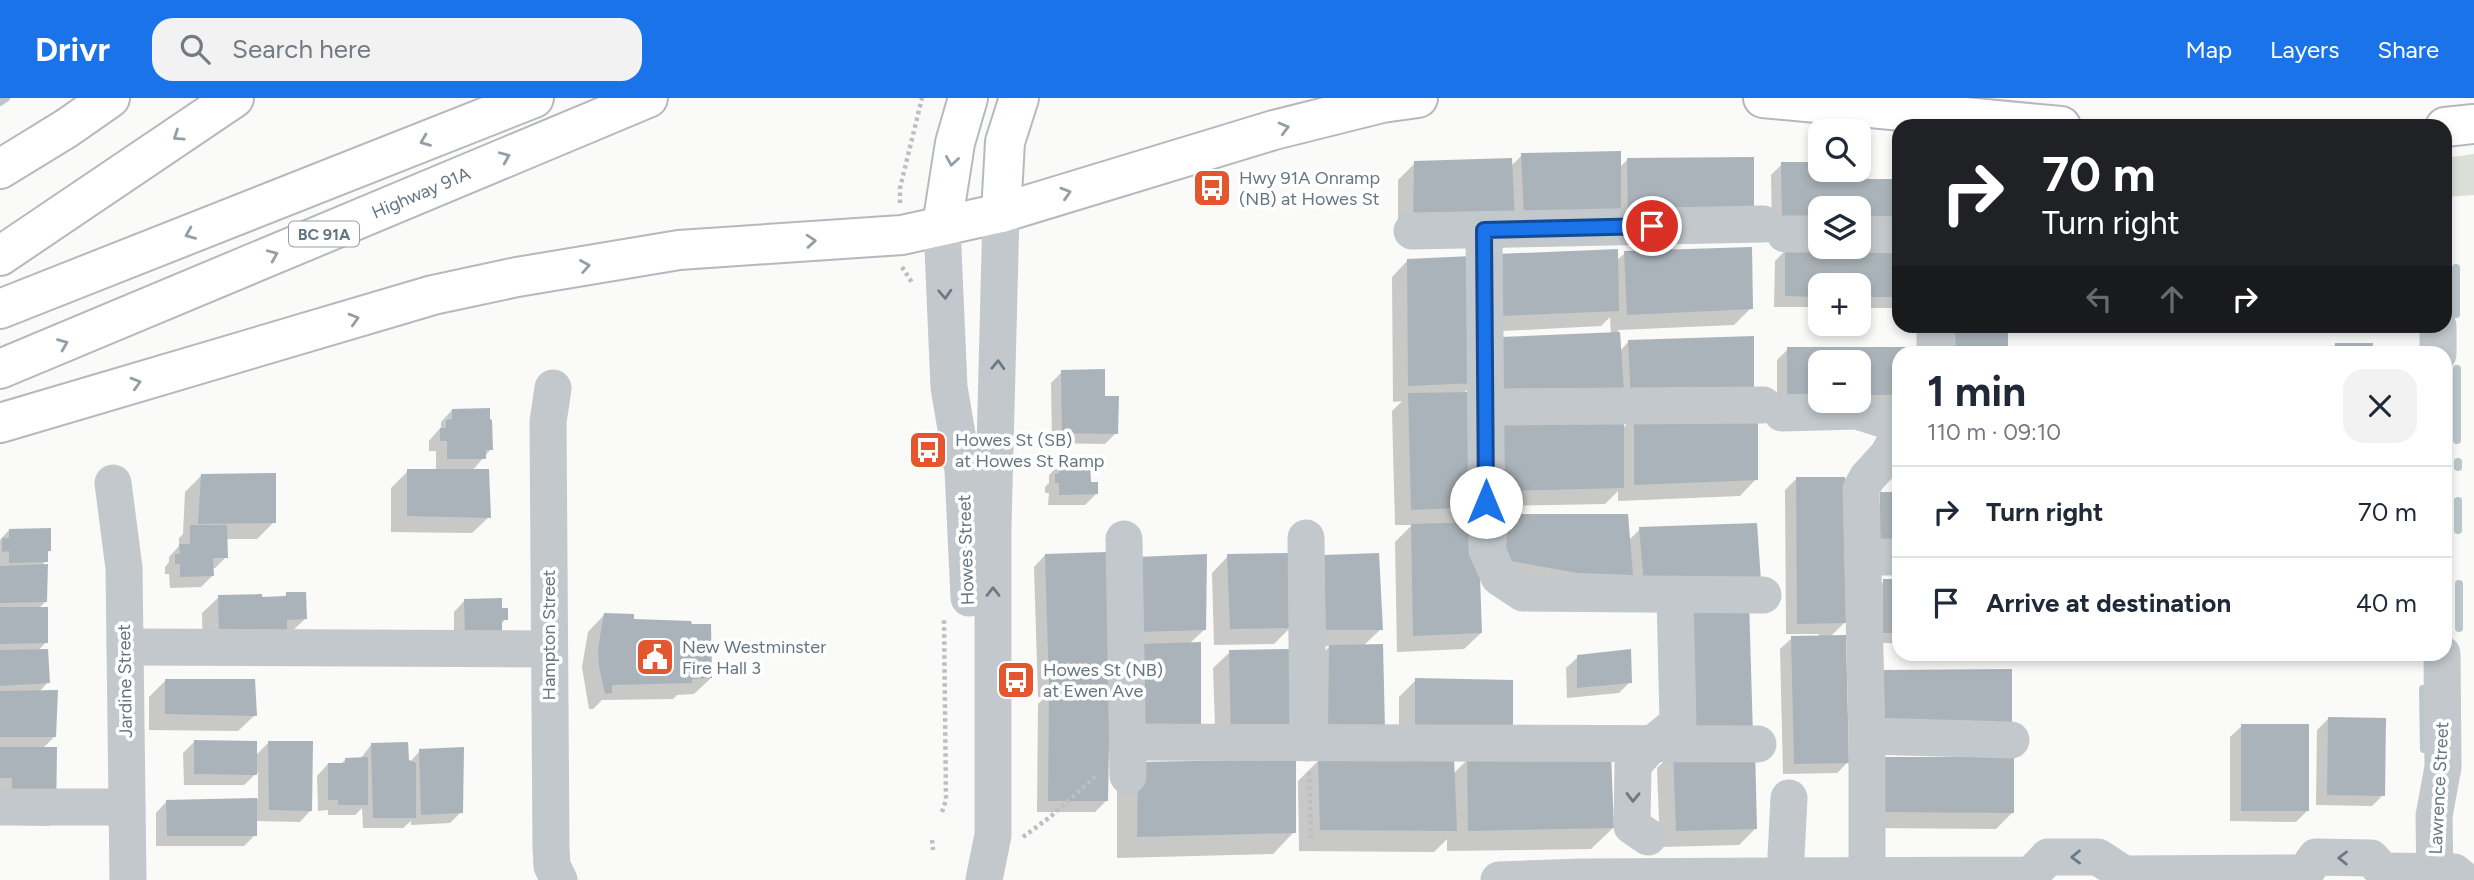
<!DOCTYPE html>
<html lang="en">
<head>
<meta charset="utf-8">
<style>
	body { margin:0; font-family:Figtree,sans-serif; background:#f2f2f3; color:#1f2937; height:100vh; display:flex; flex-direction:column; font-size:26px; white-space:nowrap }
	* { box-sizing:border-box; margin:0 }
	p { font-size:23px; color:#747a83 }
	.icon { flex:none; width:38px; height:38px; fill:none; stroke:currentColor; stroke-width:2; stroke-linecap:round; stroke-linejoin:round }
	.map { position:relative; flex:1; overflow:hidden }
	.drawer { position:absolute; left:1892px; top:248px; width:560px; height:315px; display:flex; flex-direction:column; background:#fff; border-radius:21px; box-shadow:0 4px 10px #0003 }
	.drawer>* { flex:none }
	.hud { position:absolute; left:1892px; top:21px; width:560px; height:214px; border-radius:21px; box-shadow:0 4px 10px #0003; background:#202124; color:#fff; overflow:hidden }
	.controls { position:absolute; left:1808px; top:21px; display:grid; gap:14px }
	.controls a { display:grid; place-items:center; width:63px; height:63px; border-radius:14px; background:#fff; box-shadow:0 4px 10px #0003; font-size:35px }
	.pin { position:absolute; display:grid; place-items:center; width:60px; height:60px; color:#fff; margin:-30px; border:4px solid #fff; border-radius:50%; box-shadow:0 2px 7px #0007 }
	.me { position:absolute; width:77px; margin:-38px; rotate:0deg; stroke-linejoin:round; filter:drop-shadow(0 0 5px #0008) }
	.turn { display:flex; align-items:center; gap:24px; height:147px; padding:0 35px; font-size:32px }
	.turn .icon { width:91px; height:91px; stroke-width:2.5 }
	.turn b { display:block; font-size:49px; line-height:60px }
	.lanes { display:flex; align-items:center; height:66px; padding:0 35px; background:#0003; justify-content:center; gap:35px; direction:ltr }
	.lanes .off { opacity:.35 }
	.round { display:grid; place-items:center; flex:none; width:74px; height:74px; border-radius:21px; background:#f2f2f3 }
	.overview { display:flex; align-items:center; justify-content:space-between; height:119px; padding:0 35px }
	h1 { font-size:42px; font-weight:700; line-height:52px }
	ul { padding:0; list-style:none }
	li { display:flex; align-items:center; gap:21px; height:91px; padding:0 35px; border-top:2px solid #e0e1e3 }
	li div { flex:1 }
	li b { display:block; font-size:26px }
	li em { font-style:normal }
	header { display:flex; align-items:center; gap:42px; box-sizing:border-box; height:98px; padding:0 35px; background:#1a73e8; color:#fff }
	header strong { font-size:33px }
	nav { display:flex; gap:38px; margin-inline-start:auto; font-size:24px }
	.search { width:490px; height:63px; background:#f2f2f3; display:flex; align-items:center; gap:18px; box-sizing:border-box; padding:0 24px; border-radius:21px; color:#747a83; font-size:26px }
	.map>svg:first-child { display:block }
	.green { fill:#dadfd7 }
	.shadow { fill:#0003; fill-rule:evenodd }
	.lines { fill:none; stroke-linecap:round; stroke-linejoin:round }
	.stream { stroke:#bbc7cb; stroke-width:8 }
	.building { fill:#aab3b9 }
	.major-casing { stroke:#b5babe; stroke-width:42 }
	.highway-casing { stroke:#b4b9bd; stroke-width:42 }
	.path { stroke:#bbbfc2; stroke-width:4.5; stroke-dasharray:3.5 3.5; stroke-linecap:butt }
	.minor { stroke:#c3c8cc; stroke-width:37 }
	.major { stroke:#fff; stroke-width:38 }
	.highway { stroke:#fff; stroke-width:38 }
	.oneway { stroke:#939fa8 }
	.oneway2 { stroke:#6a7a87 }
	.route-casing { stroke:#114b97; stroke-width:18 }
	.route { stroke:#1a73e8; stroke-width:12 }
	.labels { text-anchor:middle; dominant-baseline:central; stroke-width:7; stroke-linejoin:round; paint-order:stroke }
	.shield { fill:#fff; stroke:#939fa8; stroke-width:2 }
	.shield-label { font-size:16px; font-weight:bold; fill:#657683 }
	.poi-label { font-size:18px; fill:#657683; stroke:#fff; text-anchor:start }
	.street-label { font-size:18px; fill:#657683; stroke:#fff }
</style>
</head>
<body>
<header>
<strong>Drivr</strong>
<div class="search"><svg class="icon" aria-label="search" viewBox="0 0 24 24"><circle cx="10" cy="10" r="6"/><path d="M15 15l6 6"/></svg>Search here</div>
<nav><a>Map</a><a>Layers</a><a>Share</a></nav>
</header>
<div class="map">
<svg width="2474" height="782" viewBox="0 0 2474 782">
	<rect width="100%" height="100%" fill="#fafaf8"/>
	<polygon class="green" points="2474,56 2474,97 2445,99 2445,60"/>
	<g class="shadow">
		<polygon points="1522,57 1619,70 1628,61 1752,119 1496,139 1398,144 1398,82 1415,65 1511,68"/>
		<polygon points="1820,65 1820,72 1858,72 1858,110 1820,110 1772,132 1771,77 1782,66"/>
		<polygon points="1786,152 1899,152 1899,210 1858,210 1858,187 1820,187 1820,209 1774,209 1775,163"/>
		<polygon points="1625,155 1751,210 1734,227 1618,232 1620,253 1629,243 1756,381 1740,398 1618,403 1618,393 1605,406 1489,408 1487,343 1622,331 1637,316 1615,317 1610,219 1601,228 1484,234 1481,174 1616,163"/>
		<polygon points="1408,162 1475,284 1463,296 1476,409 1458,426 1481,535 1464,551 1397,554 1395,444 1412,427 1395,427 1392,313 1402,303 1393,304 1392,179"/>
		<polygon points="1945,228 1999,228 1997,229 2007,256 1945,256 1945,241 1955,231 1946,231"/>
		<polygon points="2317,228 2373,228 2369,232 2317,231"/>
		<polygon points="2335,247 2371,256 2330,256 2330,252"/>
		<path d="M1788,251L1899,256V308L1777,307V262ZM1820,264H1858V303H1820Z"/>
		<polygon points="1062,274 1104,300 1116,335 1105,346 1052,345 1051,285"/>
		<polygon points="452,312 491,351 472,373 489,419 472,435 391,434 391,390 408,373 436,373 436,353 429,353 429,343 441,329 441,324"/>
		<polygon points="1060,366 1089,385 1096,396 1085,407 1048,407 1049,395 1045,395 1045,389 1049,385 1049,377"/>
		<polygon points="201,378 274,424 257,441 226,441 226,459 215,470 212,470 212,478 201,489 170,490 169,476 165,476 165,469 169,464 169,459 179,448 179,440 183,436 185,394"/>
		<polygon points="1796,381 1844,525 1830,539 1848,664 1837,675 1783,676 1780,551 1792,540 1819,539 1819,536 1786,536 1785,392"/>
		<polygon points="1510,418 1629,442 1640,431 1759,482 1490,478 1493,434"/>
		<polygon points="9,432 50,452 46,456 46,463 41,468 46,503 38,511 46,544 38,553 48,584 38,595 54,639 42,651 54,723 49,728 7,727 0,691 0,442"/>
		<polygon points="1045,457 1112,586 1104,594 1106,703 1095,714 1037,714 1038,606 1045,599 1038,599 1034,469"/>
		<polygon points="1228,458 1291,529 1274,546 1214,547 1212,475"/>
		<polygon points="1309,476 1381,531 1363,548 1384,631 1312,648 1313,565 1330,548 1310,548"/>
		<polygon points="1121,477 1205,531 1189,546 1139,549"/>
		<polygon points="1884,483 1899,483 1899,545 1872,545 1873,494"/>
		<polygon points="287,496 305,521 288,537 203,557 202,515 219,499 283,500"/>
		<polygon points="465,502 501,512 506,521 500,527 454,546 454,514"/>
		<polygon points="604,517 632,523 711,580 694,596 677,597 673,601 602,602 593,611 589,611 582,569 588,534"/>
		<polygon points="1289,553 1216,656 1213,570 1230,554"/>
		<polygon points="1578,559 1630,584 1619,595 1567,600 1566,570"/>
		<polygon points="166,582 255,617 238,633 149,632 149,599"/>
		<polygon points="1416,582 1512,584 1399,654 1399,599"/>
		<polygon points="2328,621 2383,697 2372,708 2316,707 2317,632"/>
		<polygon points="2242,628 2307,713 2296,724 2230,723 2230,639"/>
		<polygon points="194,644 255,658 269,644 311,712 300,724 255,723 255,737 244,748 156,748 156,715 167,703 258,701 258,674 244,687 184,687 183,655"/>
		<polygon points="371,647 408,666 420,653 461,714 450,725 411,727 411,723 403,730 363,730 362,710 355,717 328,717 328,712 318,713 317,678 328,666 341,666 346,661 360,661"/>
		<polygon points="1675,653 1756,730 1739,747 1660,749 1657,670"/>
		<polygon points="1468,661 1613,730 1591,751 1447,753 1447,741 1434,754 1299,753 1298,683 1319,662 1453,676"/>
		<polygon points="1868,677 2013,714 1996,731 1868,730"/>
		<polygon points="1117,687 1294,734 1273,756 1117,760"/>
	</g>
	<g class="lines">
		<g class="stream">
			<polyline points="0,4 6,0"/>
			<polyline points="2456,170 2456,216"/>
			<polyline points="2457,271 2457,342"/>
			<polyline points="2458,364 2458,369"/>
			<polyline points="2458,403 2458,432"/>
			<polyline points="2459,486 2459,530"/>
			<polyline points="2422,557 2422,556"/>
			<polyline points="2423,591 2424,651"/>
		</g>
	</g>
	<g class="building">
		<polygon points="1621,53 1621,115 1524,118 1521,55"/>
		<polygon points="1754,59 1754,120 1628,124 1627,60"/>
		<polygon points="1512,60 1515,123 1413,128 1414,63"/>
		<polygon points="1858,63 1864,63 1864,81 1899,81 1899,120 1858,121 1858,110 1820,110 1820,121 1782,122 1781,64 1820,64 1820,72 1858,72"/>
		<polygon points="1752,149 1753,211 1627,217 1624,153"/>
		<polygon points="1785,150 1899,151 1899,199 1858,199 1858,187 1820,187 1820,199 1785,198"/>
		<polygon points="1618,151 1619,213 1500,218 1497,156"/>
		<polygon points="1472,158 1477,285 1408,288 1407,161"/>
		<polygon points="1955,228 2008,228 2008,256 1956,256"/>
		<polygon points="1620,234 1624,293 1503,299 1500,239"/>
		<polygon points="1754,238 1754,297 1631,302 1628,242"/>
		<polygon points="2335,245 2373,245 2372,256 2334,256"/>
		<polygon points="1787,249 1921,249 1921,256 1899,256 1899,297 1858,297 1858,264 1820,264 1820,297 1787,296"/>
		<polygon points="1105,271 1105,298 1119,298 1118,336 1062,335 1061,272"/>
		<polygon points="1475,294 1478,409 1411,412 1408,295"/>
		<polygon points="490,310 490,321 492,322 493,352 486,352 486,361 447,361 447,343 440,343 440,330 446,330 446,322 452,321 452,311"/>
		<polygon points="1758,312 1758,382 1634,387 1634,317"/>
		<polygon points="1624,319 1624,390 1505,393 1503,325"/>
		<polygon points="1059,364 1090,364 1091,384 1098,384 1098,396 1059,397 1059,385 1055,385 1055,376 1059,375"/>
		<polygon points="407,371 489,371 491,420 407,418"/>
		<polygon points="276,375 276,425 198,426 201,376"/>
		<polygon points="1796,379 1845,379 1846,525 1797,526"/>
		<rect x="1880" y="394" width="19" height="52"/>
		<polygon points="1509,416 1628,416 1633,477 1578,475 1505,462"/>
		<polygon points="1478,424 1482,535 1413,538 1411,426"/>
		<polygon points="1757,425 1761,483 1644,486 1639,429"/>
		<polygon points="190,427 227,427 228,460 213,460 214,478 180,479 180,466 175,466 175,456 180,456 179,446 190,446"/>
		<polygon points="51,430 51,453 48,453 48,464 9,465 9,453 2,454 2,440 9,440 9,431"/>
		<polygon points="1107,454 1114,586 1049,588 1045,456"/>
		<polygon points="1290,455 1293,530 1230,531 1227,456"/>
		<polygon points="1379,455 1383,532 1326,532 1324,457"/>
		<polygon points="1207,456 1206,532 1137,534 1136,459"/>
		<polygon points="48,466 47,504 0,505 0,468"/>
		<rect x="1883" y="481" width="16" height="54"/>
		<polygon points="286,494 306,494 307,521 287,522 287,543 219,541 218,497 262,496 262,499 286,498"/>
		<polygon points="502,500 502,510 508,510 508,522 502,522 502,535 465,536 464,501"/>
		<polygon points="1749,501 1753,639 1690,639 1685,504"/>
		<polygon points="0,509 48,509 48,545 0,546"/>
		<polygon points="604,515 634,516 634,521 691,523 692,526 711,526 712,580 692,581 692,585 612,587 612,595 605,596 599,568 598,551"/>
		<polygon points="1846,537 1849,665 1794,666 1791,538"/>
		<polygon points="1201,544 1201,635 1144,636 1140,546"/>
		<polygon points="1383,546 1385,632 1328,632 1329,547"/>
		<polygon points="48,551 50,585 0,588 0,552"/>
		<polygon points="1290,551 1294,639 1231,640 1229,552"/>
		<polygon points="1631,551 1632,585 1577,590 1577,557"/>
		<polygon points="2012,571 2012,624 1883,624 1883,572"/>
		<polygon points="1415,580 1513,582 1513,642 1415,638"/>
		<polygon points="165,581 255,581 257,618 165,616"/>
		<polygon points="58,592 56,639 0,639 0,593"/>
		<polygon points="1110,592 1108,703 1048,703 1049,593"/>
		<polygon points="2328,619 2386,620 2385,698 2327,697"/>
		<rect x="2241" y="626" width="68" height="87"/>
		<polygon points="194,642 257,643 257,677 194,676"/>
		<polygon points="268,643 313,643 312,713 269,712"/>
		<polygon points="408,644 409,662 416,665 416,720 373,720 371,645"/>
		<polygon points="0,649 57,649 56,723 11,723 12,680 0,680"/>
		<polygon points="464,649 463,715 421,717 419,651"/>
		<polygon points="1755,649 1757,731 1676,733 1673,652"/>
		<polygon points="1611,656 1614,730 1468,733 1467,660"/>
		<polygon points="368,659 368,707 338,707 338,702 328,702 328,665 345,665 345,660"/>
		<polygon points="1884,659 2014,659 2014,715 1884,714"/>
		<polygon points="1318,660 1454,660 1457,733 1320,732"/>
		<polygon points="1296,661 1296,735 1137,739 1138,664"/>
		<polygon points="257,700 257,738 167,738 166,702"/>
	</g>
	<g class="lines">
		<defs>
			<g id="major">
				<polyline points="0,71 67,30 110,0"/>
				<polyline points="1001,115 1005,44 1019,0"/>
				<polyline points="942,128 955,45 968,0"/>
			</g>
			<g id="highway">
				<polyline points="1763,0 2061,28"/>
				<polyline points="2445,29 2474,26"/>
				<polyline points="0,158 234,0"/>
				<polyline points="0,211 534,0"/>
				<polyline points="0,271 648,0"/>
				<polyline points="0,325 433,197 517,179 679,152 902,137 1001,115 1274,32 1382,5 1418,0"/>
			</g>
		</defs>
		<use href="#major" class="major-casing"/>
		<use href="#highway" class="highway-casing"/>
		<g class="path">
			<polyline points="900,105 900,90 922,0"/>
			<polyline points="902,169 913,186"/>
			<polyline points="1309,674 1311,741"/>
			<polyline points="942,714 946,702 944,520"/>
			<polyline points="1023,739 1050,719 1097,677"/>
			<polyline points="932,742 933,752"/>
		</g>
		<g class="minor">
			<polyline points="942,128 949,289 963,372 969,500"/>
			<polyline points="1484,132 1487,452 1499,479 1523,495 1763,497"/>
			<polyline points="1412,133 1763,126"/>
			<polyline points="1785,136 1820,136"/>
			<polyline points="1858,136 1899,137"/>
			<polyline points="1935,228 1935,256"/>
			<polyline points="2438,228 2438,256"/>
			<polyline points="553,290 548,324 551,749 552,768 559,782"/>
			<polyline points="1486,309 1763,307"/>
			<polyline points="1782,315 1857,313 1899,326"/>
			<polyline points="113,385 124,470 128,782"/>
			<polyline points="1306,440 1308,645"/>
			<polyline points="1124,441 1128,678"/>
			<polyline points="1862,459 1899,459"/>
			<polyline points="125,549 549,551"/>
			<polyline points="1867,638 2011,642"/>
			<polyline points="1128,644 1758,646"/>
			<polyline points="0,709 127,709"/>
			<polyline points="1648,739 1632,728 1633,667 1650,648 1678,625 1675,496"/>
			<polyline points="2305,775 2316,759 2371,760 2383,773 2454,774 2464,782"/>
			<polyline points="1785,778 1789,700"/>
			<polyline points="1867,778 1867,638 1861,391 1867,380 1888,357 1899,336"/>
			<polyline points="984,782 993,737 993,428 1001,115"/>
			<polyline points="1499,782 1580,779 2031,777 2048,759 2098,759 2124,776 2305,775"/>
			<polyline points="2435,782 2434,718 2443,669 2442,556"/>
		</g>
		<use href="#major" class="major"/>
		<use href="#highway" class="highway"/>
	</g>
	<defs><path id="oneway-chevron" d="M-2-3.5L2.5 0L-2 3.5" fill="none" stroke-width="1.6" stroke-linecap="round" stroke-linejoin="round" transform="scale(1.75)"/></defs>
	<g class="oneway">
		<use href="#oneway-chevron" transform="translate(1284 30) rotate(-15)"/>
		<use href="#oneway-chevron" transform="translate(178 38) rotate(146)"/>
		<use href="#oneway-chevron" transform="translate(425 43) rotate(158)"/>
		<use href="#oneway-chevron" transform="translate(505 59) rotate(-23)"/>
		<use href="#oneway-chevron" transform="translate(952 63) rotate(99)"/>
		<use href="#oneway-chevron" transform="translate(1066 95) rotate(-17)"/>
		<use href="#oneway-chevron" transform="translate(190 136) rotate(158)"/>
		<use href="#oneway-chevron" transform="translate(811 143) rotate(-4)"/>
		<use href="#oneway-chevron" transform="translate(273 157) rotate(-23)"/>
		<use href="#oneway-chevron" transform="translate(585 168) rotate(-10)"/>
		<use href="#oneway-chevron" transform="translate(354 221) rotate(-16)"/>
		<use href="#oneway-chevron" transform="translate(63 246) rotate(-22)"/>
		<use href="#oneway-chevron" transform="translate(136 285) rotate(-16)"/>
	</g>
	<g class="oneway2">
		<use href="#oneway-chevron" transform="translate(945 196) rotate(87)"/>
		<use href="#oneway-chevron" transform="translate(998 267) rotate(-88)"/>
		<use href="#oneway-chevron" transform="translate(993 494) rotate(-90)"/>
		<use href="#oneway-chevron" transform="translate(1633 699) rotate(91)"/>
		<use href="#oneway-chevron" transform="translate(2076 759) rotate(179)"/>
		<use href="#oneway-chevron" transform="translate(2343 760) rotate(-179)"/>
	</g>
	<g class="lines">
		<defs>
			<polyline id="route" points="1486,404 1484,132 1652,128"/>
		</defs>
		<use href="#route" class="route-casing"/>
		<use href="#route" class="route"/>
	</g>
	<defs>
		<symbol id="bus-square" viewBox="-11 -11 22 22"><rect x="-9" y="-9" width="18" height="18" rx="4" fill="#e4572e" stroke="#fff"/><path d="M-5-6H5V4H4V6H2V4H-2V6H-4V4H-5ZM-3.5-4V0h7V-4ZM-3.5 1.2v1.5H-2V1.2ZM2 1.2v1.5H3.5V1.2Z" fill="#fff"/></symbol>
		<symbol id="civic-square" viewBox="-11 -11 22 22"><rect x="-9" y="-9" width="18" height="18" rx="4" fill="#e4572e" stroke="#fff"/><path d="M-.6-6.5H3V-4.5H.6V-3L4-1V1h2V6H-6V1h2V-1L-.6-3ZM-1.2 2.5V6h2.4V2.5Z" fill="#fff"/></symbol>
	</defs>
	<g fill-rule="evenodd">
		<use href="#bus-square" x="1190" y="68" width="44" height="44"/>
		<use href="#bus-square" x="906" y="330" width="44" height="44"/>
		<use href="#civic-square" x="633" y="537" width="44" height="44"/>
		<use href="#bus-square" x="994" y="560" width="44" height="44"/>
	</g>
	<g class="labels">
		<rect class="shield" x="289" y="123.5" width="70" height="25" rx="5"/>
		<g class="shield-label">
			<text x="324" y="136">BC 91A</text>
		</g>
		<g class="poi-label">
			<text x="1239" y="80">Hwy 91A Onramp<tspan x="1239" dy="21">(NB) at Howes St</tspan></text>
			<text x="955" y="342">Howes St (SB)<tspan x="955" dy="21">at Howes St Ramp</tspan></text>
			<text x="682" y="549">New Westminster<tspan x="682" dy="21">Fire Hall 3</tspan></text>
			<text x="1043" y="572">Howes St (NB)<tspan x="1043" dy="21">at Ewen Ave</tspan></text>
		</g>
		<g class="street-label">
			<text transform="translate(421 95) rotate(-23)">Highway 91A</text>
			<text transform="translate(966 452) rotate(-92)">Howes Street</text>
			<text transform="translate(549 537) rotate(-90)">Hampton Street</text>
			<text transform="translate(125 583) rotate(-91)">Jardine Street</text>
			<text transform="translate(2439 690) rotate(-87)">Lawrence Street</text>
		</g>
	</g>
</svg>
<div class="controls">
<a><svg class="icon" aria-label="search" viewBox="0 0 24 24"><circle cx="10" cy="10" r="6"/><path d="M15 15l6 6"/></svg></a>
<a><svg class="icon" aria-label="layers" viewBox="0 0 24 24"><path d="M12 4l9 5-9 5-9-5zM3 14l9 5 9-5"/></svg></a>
<a>+</a>
<a>−</a>
</div>
<div class="pin" style="left:1652px;top:128px;background:#d93025"><svg class="icon" aria-label="arrive" viewBox="0 0 24 24"><path d="M6 21V4h12l-3 4 3 4H6"/></svg></div>
<svg class="me" style="left:1486px;top:404px" viewBox="-20 -20 40 40"><circle r="19" fill="#fff"/><path d="M0-13L10 11 0 6-10 11z" fill="#1a73e8"/></svg>
<div class="hud">
<div class="turn"><svg class="icon" aria-label="right" viewBox="0 0 24 24"><path d="M7 20v-9h11M14 6l5 5-5 5"/></svg><div><b>70 m</b>Turn right</div></div>
<div class="lanes"><svg class="icon off" aria-label="left" viewBox="0 0 24 24"><path d="M17 20v-9H6M10 6l-5 5 5 5"/></svg><svg class="icon off" aria-label="ahead" viewBox="0 0 24 24"><path d="M12 20V5M6 11l6-6 6 6"/></svg><svg class="icon" aria-label="right" viewBox="0 0 24 24"><path d="M7 20v-9h11M14 6l5 5-5 5"/></svg></div>
</div>
<section class="drawer">
<div class="overview"><div><h1>1 min</h1><p>110 m · 09:10</p></div><a class="round"><svg class="icon" aria-label="close" viewBox="0 0 24 24"><path d="M6 6l12 12M18 6L6 18"/></svg></a></div>
<ul>
<li><svg class="icon" aria-label="right" viewBox="0 0 24 24"><path d="M7 20v-9h11M14 6l5 5-5 5"/></svg><div><b>Turn right</b></div><em>70 m</em></li>
<li><svg class="icon" aria-label="arrive" viewBox="0 0 24 24"><path d="M6 21V4h12l-3 4 3 4H6"/></svg><div><b>Arrive at destination</b></div><em>40 m</em></li>
</ul>
</section>
</div>
</body>
</html>
